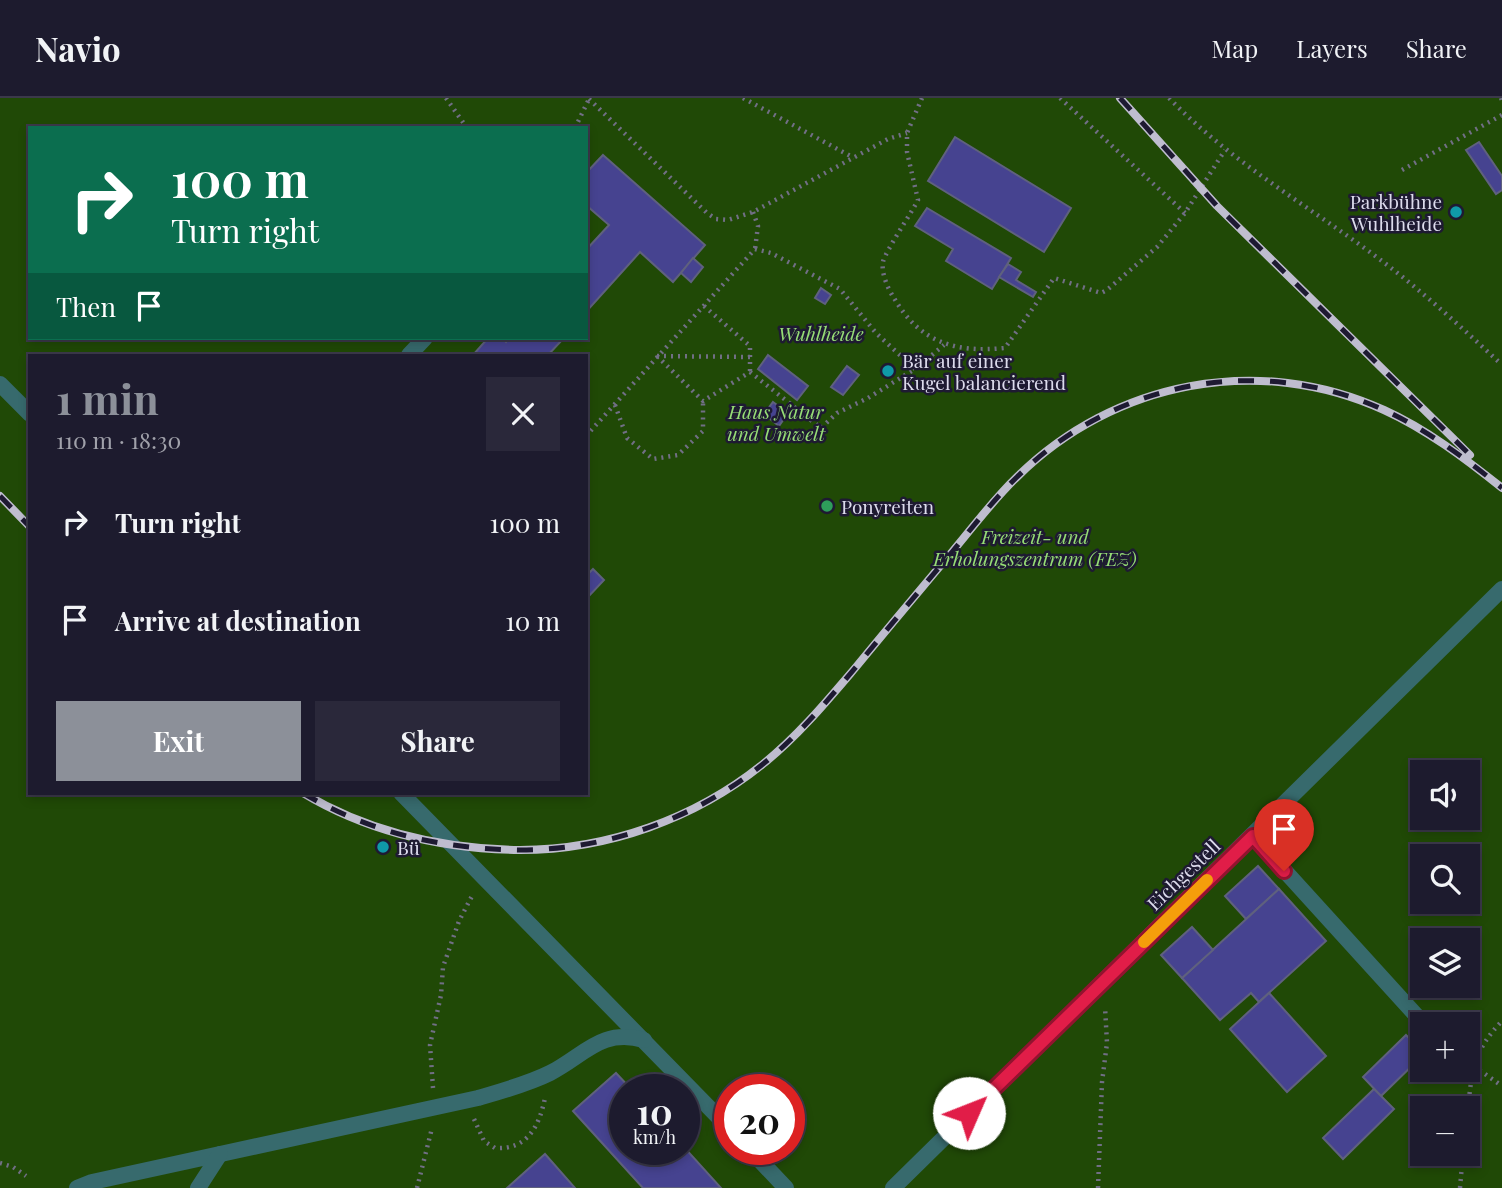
<!DOCTYPE html>
<html lang="en">
<head>
<meta charset="utf-8">
<style>
	body { margin:0; font-family:"Playfair Display",serif; background:#2a283a; color:#f1f3f6; height:100vh; display:flex; flex-direction:column; font-size:26px; white-space:nowrap }
	* { box-sizing:border-box; margin:0 }
	p { font-size:23px; color:#a0a1aa }
	.icon { flex:none; width:38px; height:38px; fill:none; stroke:currentColor; stroke-width:2; stroke-linecap:round; stroke-linejoin:round }
	.map { position:relative; flex:1; overflow:hidden }
	.sheet { position:absolute; left:28px; top:256px; width:560px; height:441px; display:flex; flex-direction:column; background:#1d1b2e; border-radius:0px; box-shadow:0 4px 10px #0003,0 0 0 2px #3b394a }
	.sheet>* { flex:none }
	.guide { position:absolute; left:28px; top:28px; width:560px; height:214px; border-radius:0px; box-shadow:0 4px 10px #0003,0 0 0 2px #3b394a; background:#0b6e4f; color:#fff; overflow:hidden }
	.controls { position:absolute; left:1410px; top:662px; display:grid; gap:14px }
	.controls a { display:grid; place-items:center; width:70px; height:70px; border-radius:0px; background:#1d1b2e; box-shadow:0 4px 10px #0003,0 0 0 2px #3b394a; font-size:35px }
	.speed { position:absolute; left:609px; top:976px; display:flex; gap:14px; font-size:35px; font-weight:700; text-align:center }
	.speed>* { display:grid; place-content:center; width:91px; height:91px; border-radius:50%; background:#1d1b2e; box-shadow:0 4px 10px #0003,0 0 0 2px #3b394a; line-height:1 }
	.speed small { font-size:18px; font-weight:400 }
	.speed .limit { border:10px solid #d22; background:#fff; color:#111 }
	.pin { position:absolute; display:grid; place-items:center; width:60px; height:60px; color:#fff; margin:-72px -30px; border-radius:50% 50% 50% 0; rotate:-45deg; box-shadow:0 0 7px #0007 }
	.pin .icon { rotate:45deg }
	.me { position:absolute; width:77px; margin:-38px; rotate:46deg; stroke-linejoin:round; filter:drop-shadow(0 0 5px #0008) }
	.turn { display:flex; align-items:center; gap:24px; height:147px; padding:0 28px; font-size:32px }
	.turn .icon { width:91px; height:91px; stroke-width:2.5 }
	.turn b { display:block; font-size:49px; line-height:60px }
	.then { display:flex; align-items:center; height:66px; padding:0 28px; background:#0003; gap:14px; font-size:26px }
	.round { display:grid; place-items:center; flex:none; width:74px; height:74px; border-radius:0px; background:#2a283a }
	.summary { display:flex; align-items:center; justify-content:space-between; height:119px; padding:0 28px }
	h1 { font-size:42px; font-weight:700; line-height:52px; color:#8c9099 }
	.action { display:flex; gap:14px; margin-top:auto; padding:14px 28px }
	.action a { flex:1; height:80px; border-radius:0px; background:#8c9099; color:#fff; font-size:28px; font-weight:700; line-height:80px; text-align:center }
	.action a+a { background:#2a283a; color:#f1f3f6 }
	ul { padding:0; list-style:none }
	li { display:flex; align-items:center; gap:21px; height:98px; padding:0 28px }
	li div { flex:1 }
	li b { display:block; font-size:26px }
	li em { font-style:normal }
	header { display:flex; align-items:center; gap:42px; box-sizing:border-box; height:98px; padding:0 35px; background:#1d1b2e; border-bottom:2px solid #3b394a }
	header strong { font-size:33px }
	nav { display:flex; gap:38px; margin-inline-start:auto; font-size:24px }
	.map>svg:first-child { display:block }
	.green { fill:#204906; fill-rule:evenodd }
	.building { fill:#464390; stroke:#5f617e; stroke-width:2 }
	.lines { fill:none; stroke-linecap:round; stroke-linejoin:round }
	.path { stroke:#716f85; stroke-width:4.5; stroke-dasharray:2 5; stroke-linecap:butt }
	.service { stroke:#376a6d; stroke-width:16 }
	.rail-casing { stroke:#bfbdcf; stroke-width:8 }
	.rail { stroke:#1e1a32; stroke-width:5; stroke-dasharray:16; stroke-linecap:butt }
	.route-casing { stroke:#92132f; stroke-width:18 }
	.route { stroke:#e11d48; stroke-width:12 }
	.slow { stroke:#f59e0b; stroke-width:12 }
	.culture-dot { fill:#0f9aa8; stroke:#1e1a32; stroke-width:2.5 }
	.leisure-dot { fill:#2e9e5b; stroke:#1e1a32; stroke-width:2.5 }
	.labels { text-anchor:middle; dominant-baseline:central; stroke-width:5; stroke-linejoin:round; paint-order:stroke }
	.poi-label { font-size:19px; fill:#dcdbec; stroke:#1e1a32; text-anchor:start }
	.park-label { font-size:19px; font-style:italic; fill:#96dd76; stroke:#1e1a32 }
	.street-label { font-size:19px; fill:#dcdbec; stroke:#1e1a32 }
</style>
</head>
<body>
<header>
<strong>Navio</strong>
<nav><a>Map</a><a>Layers</a><a>Share</a></nav>
</header>
<div class="map">
<svg width="1502" height="1090" viewBox="0 0 1502 1090">
	<rect width="100%" height="100%" fill="#27243d"/>
	<path class="green" d="M0,0H1502V1090H0ZM30,30H586V240H30ZM30,257H586V695H30ZM1423,674H1468V719H1423ZM1423,758H1468V803H1423ZM1423,842H1468V887H1423ZM1423,926H1468V971H1423ZM625,992H684V1052H625ZM730,992H789V1052H730ZM1423,1010H1468V1055H1423Z"/>
	<g class="building">
		<polygon points="955,39 1071,110 1044,154 928,83"/>
		<polygon points="1479,44 1502,78 1502,92 1496,96 1466,52"/>
		<polygon points="603,57 705,147 673,184 640,154 586,214 586,152 609,127 586,107 586,75"/>
		<polygon points="927,110 1011,160 992,191 946,163 953,151 915,128"/>
		<polygon points="693,160 703,169 691,184 681,175"/>
		<polygon points="1008,166 1021,174 1016,182 1036,194 1033,199 999,179"/>
		<polygon points="821,190 831,197 825,206 815,200"/>
		<polygon points="488,240 502,240 506,244 509,240 564,240 548,257 473,257"/>
		<polygon points="768,257 808,288 797,302 758,271"/>
		<polygon points="847,268 859,277 843,297 831,289"/>
		<polygon points="773,304 788,315 779,328 764,316"/>
		<polygon points="593,471 604,482 589,498 586,496 586,478"/>
		<polygon points="1258,768 1279,791 1246,821 1225,798"/>
		<polygon points="1279,791 1326,843 1259,904 1251,895 1220,922 1182,880"/>
		<polygon points="1192,829 1213,852 1182,880 1161,857"/>
		<polygon points="1269,895 1326,958 1287,994 1230,931"/>
		<polygon points="1406,937 1423,954 1423,957 1381,998 1363,979"/>
		<polygon points="616,975 632,992 625,992 625,1052 684,1052 684,1049 721,1090 643,1090 573,1013"/>
		<polygon points="1374,991 1394,1011 1343,1061 1323,1040"/>
		<polygon points="545,1056 575,1090 507,1090"/>
	</g>
	<g class="lines">
		<g class="path">
			<polyline points="446,0 467,30"/>
			<polyline points="743,0 854,60"/>
			<path d="M922,0L907,35V54L918,102C912,114 885,154 883,164C881,175 888,191 894,200C920,245 956,255 1005,250L1054,180L1101,195L1107,192L1157,149L1185,115L1225,52"/>
			<polyline points="1060,0 1185,115"/>
			<path d="M1169,0C1231,64 1307,107 1378,160C1421,192 1461,229 1500,265"/>
			<polyline points="1501,0 1502,3"/>
			<polyline points="589,1 707,115 716,121 728,122 753,114 888,41 907,35"/>
			<polyline points="575,30 589,1"/>
			<polyline points="1402,72 1502,17"/>
			<polyline points="753,114 758,128 755,151"/>
			<polyline points="704,208 750,248 750,274"/>
			<polyline points="657,258 703,303 750,274"/>
			<polyline points="657,258 750,259"/>
			<polyline points="750,274 821,330 837,315 868,300 915,271 944,247"/>
			<polyline points="615,307 627,340 653,361 678,357 703,333 703,303"/>
			<polyline points="586,338 755,151 771,155 840,191 876,235 915,271"/>
			<polyline points="1468,964 1502,988"/>
			<polyline points="433,990 430,947 441,897 443,869 459,823 473,796"/>
			<path d="M1468,1010C1472,972 1474,952 1502,923"/>
			<path d="M474,1021L484,1043L495,1050C527,1052 539,1029 545,1000"/>
			<polyline points="0,1065 13,1069 26,1078"/>
			<polyline points="417,1090 432,1030"/>
			<polyline points="1098,1090 1102,984 1107,945 1105,909"/>
			<polyline points="1460,1090 1463,1055"/>
		</g>
		<g class="service">
			<polyline points="409,257 425,240"/>
			<polyline points="0,286 30,316"/>
			<polyline points="401,695 730,1031"/>
			<polyline points="1253,738 1424,926"/>
			<polyline points="750,1052 786,1090"/>
			<path d="M77,1090L92,1084L478,1000C502,993 528,986 550,975C585,957 601,930 644,942"/>
			<polyline points="198,1090 220,1056"/>
			<polyline points="893,1090 1502,491"/>
		</g>
		<defs>
			<g id="rail">
				<polyline points="1120,0 1217,108 1470,357"/>
				<polyline points="0,398 30,429"/>
				<path d="M303,695C370,735 442,751 520,752C607,752 695,721 763,666C798,638 827,603 856,569C888,530 920,492 952,454C973,429 993,402 1017,379C1114,283 1259,255 1384,312C1426,331 1466,361 1502,390"/>
			</g>
		</defs>
		<use href="#rail" class="rail-casing"/>
		<use href="#rail" class="rail"/>
	</g>
	<g class="lines">
		<defs>
			<polyline id="route" points="969,1015 1253,738 1284,773"/>
		</defs>
		<use href="#route" class="route-casing"/>
		<use href="#route" class="route"/>
		<polyline class="slow" points="1144,844 1207,782"/>
	</g>
	<g class="culture-dot">
		<circle cx="1456" cy="114" r="7"/>
		<circle cx="888" cy="273" r="7"/>
		<circle cx="383" cy="749" r="7"/>
	</g>
	<circle class="leisure-dot" cx="827" cy="408" r="7"/>
	<g class="labels">
		<g class="poi-label">
			<text x="1442" y="103" text-anchor="end">Parkbühne<tspan x="1442" dy="22">Wuhlheide</tspan></text>
			<text x="902" y="262">Bär auf einer<tspan x="902" dy="22">Kugel balancierend</tspan></text>
			<text x="841" y="408">Ponyreiten</text>
			<text x="397" y="749">Bü</text>
		</g>
		<g class="park-label">
			<text x="821" y="235">Wuhlheide</text>
			<text x="776" y="313">Haus Natur<tspan x="776" dy="22">und Umwelt</tspan></text>
			<text x="1035" y="438">Freizeit- und<tspan x="1035" dy="22">Erholungszentrum (FEZ)</tspan></text>
		</g>
		<g class="street-label">
			<text transform="translate(1183 776) rotate(-44)">Eichgestell</text>
		</g>
	</g>
</svg>
<div class="controls">
<a><svg class="icon" aria-label="sound" viewBox="0 0 24 24"><path d="M4 9h4l5-4v14l-5-4H4zM17 9q2 3 0 6"/></svg></a>
<a><svg class="icon" aria-label="search" viewBox="0 0 24 24"><circle cx="10" cy="10" r="6"/><path d="M15 15l6 6"/></svg></a>
<a><svg class="icon" aria-label="layers" viewBox="0 0 24 24"><path d="M12 4l9 5-9 5-9-5zM3 14l9 5 9-5"/></svg></a>
<a>+</a>
<a>−</a>
</div>
<div class="speed"><div>10<small>km/h</small></div><div class="limit">20</div></div>
<div class="pin" style="left:1284px;top:773px;background:#d93025"><svg class="icon" aria-label="arrive" viewBox="0 0 24 24"><path d="M6 21V4h12l-3 4 3 4H6"/></svg></div>
<svg class="me" style="left:969px;top:1015px" viewBox="-20 -20 40 40"><circle r="19" fill="#fff"/><path d="M0-13L10 11 0 6-10 11z" fill="#e11d48"/></svg>
<div class="guide">
<div class="turn"><svg class="icon" aria-label="right" viewBox="0 0 24 24"><path d="M7 20v-9h11M14 6l5 5-5 5"/></svg><div><b>100 m</b>Turn right</div></div>
<div class="then">Then<svg class="icon" aria-label="arrive" viewBox="0 0 24 24"><path d="M6 21V4h12l-3 4 3 4H6"/></svg></div>
</div>
<section class="sheet">
<div class="summary"><div><h1>1 min</h1><p>110 m · 18:30</p></div><a class="round"><svg class="icon" aria-label="close" viewBox="0 0 24 24"><path d="M6 6l12 12M18 6L6 18"/></svg></a></div>
<ul>
<li><svg class="icon" aria-label="right" viewBox="0 0 24 24"><path d="M7 20v-9h11M14 6l5 5-5 5"/></svg><div><b>Turn right</b></div><em>100 m</em></li>
<li><svg class="icon" aria-label="arrive" viewBox="0 0 24 24"><path d="M6 21V4h12l-3 4 3 4H6"/></svg><div><b>Arrive at destination</b></div><em>10 m</em></li>
</ul>
<div class="action"><a>Exit</a><a>Share</a></div>
</section>
</div>
</body>
</html>
